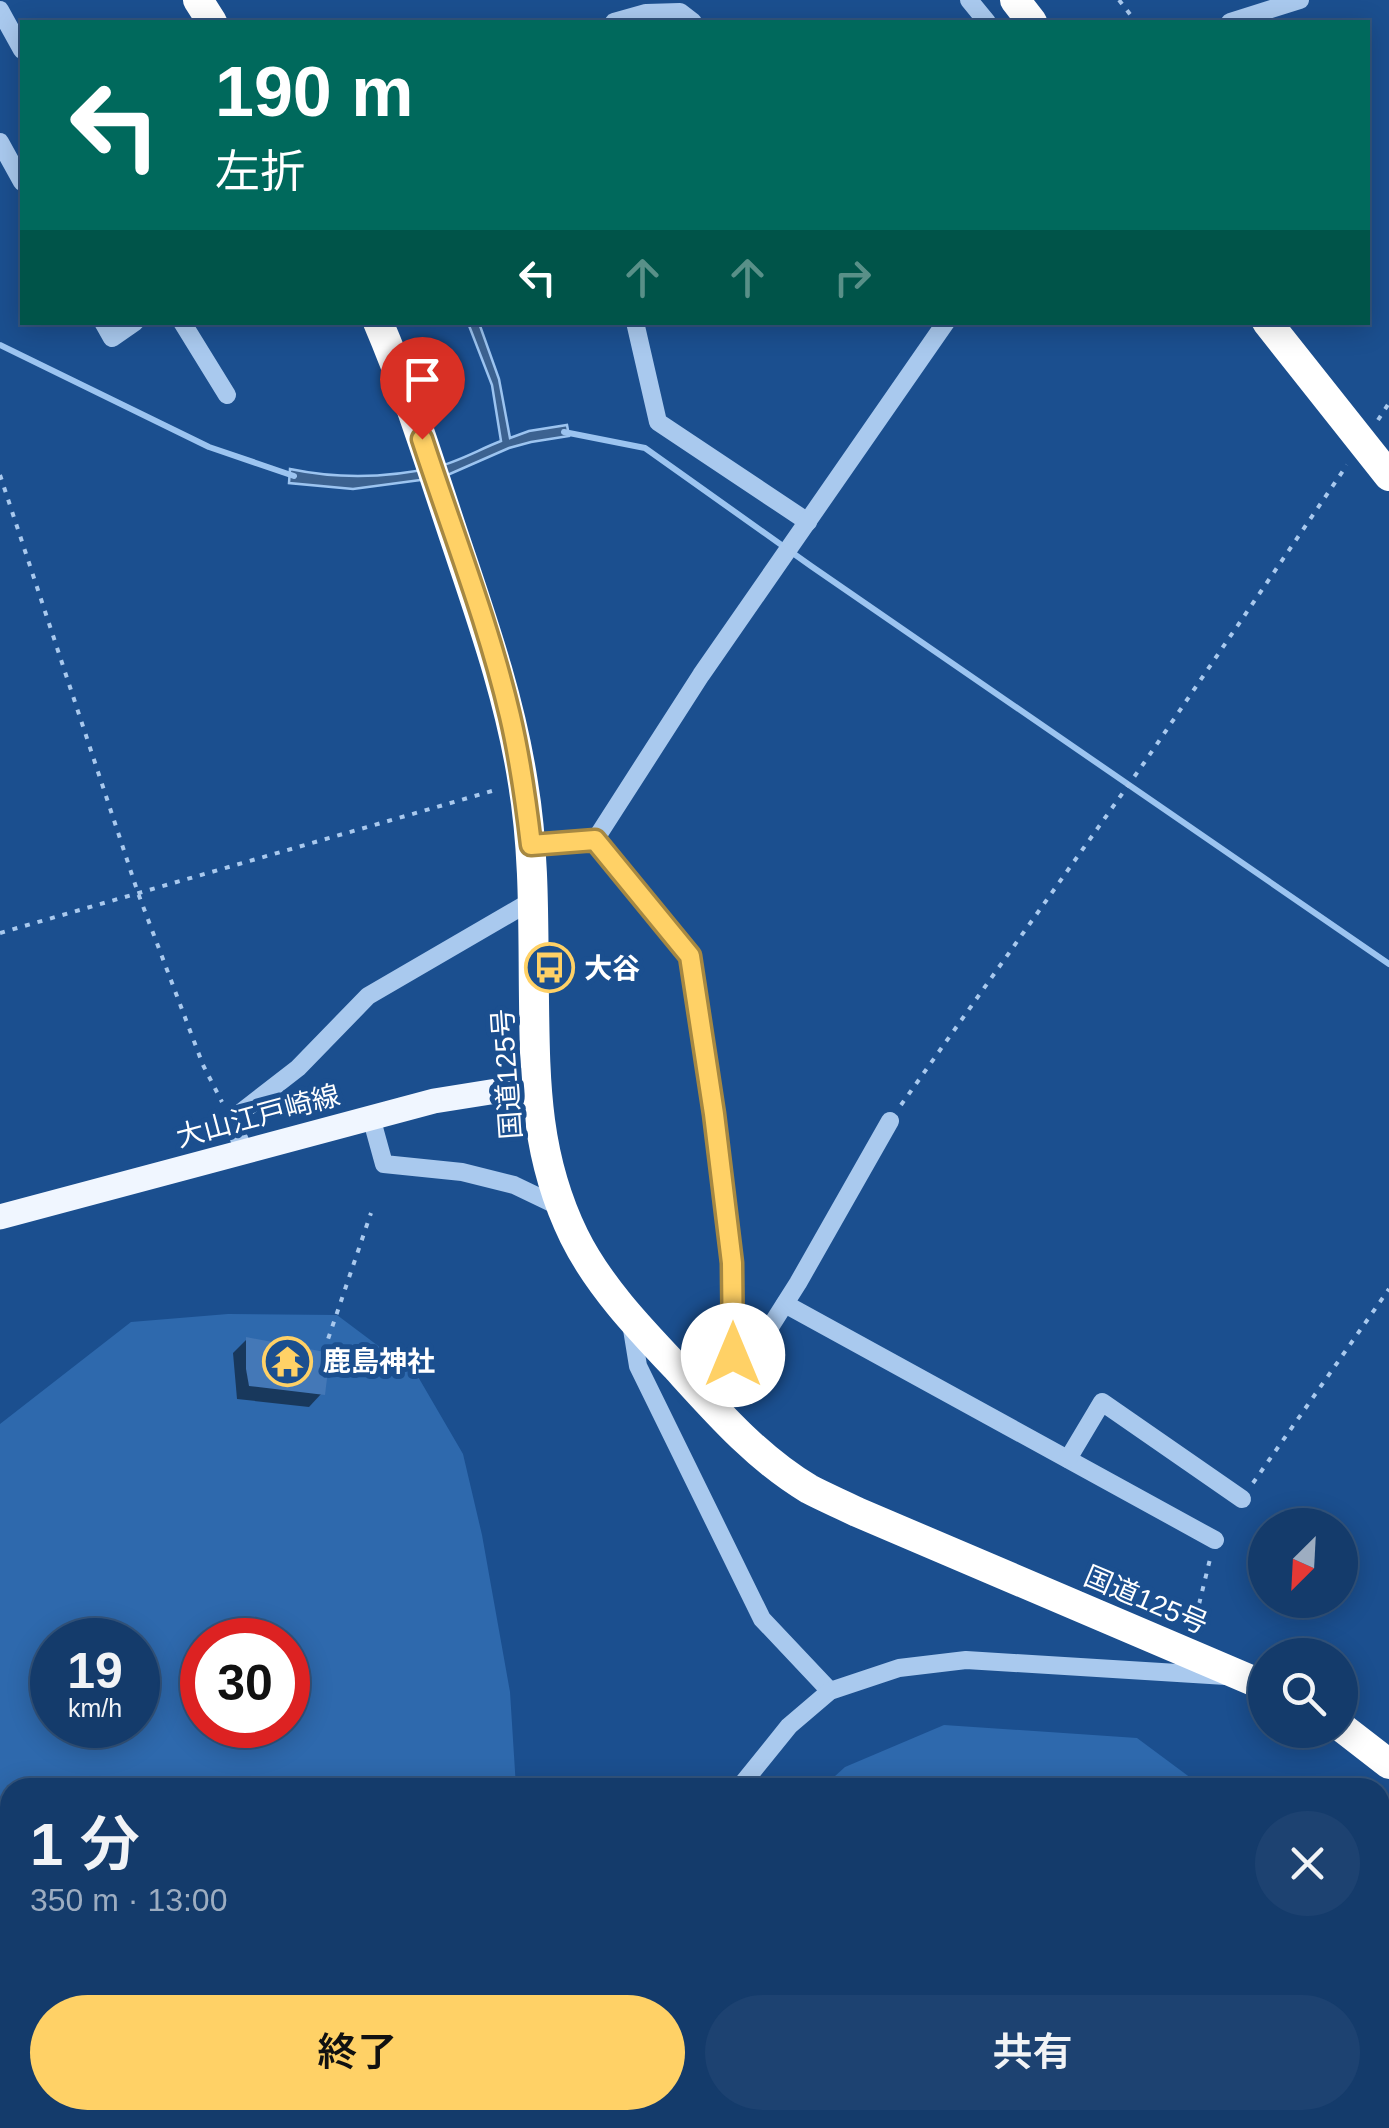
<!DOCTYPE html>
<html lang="ja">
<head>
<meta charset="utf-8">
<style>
	body { margin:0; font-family:Helvetica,"Noto Sans JP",sans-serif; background:#1d4271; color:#f1f3f6; height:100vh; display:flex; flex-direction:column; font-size:38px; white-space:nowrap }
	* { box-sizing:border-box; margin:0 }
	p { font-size:32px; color:#9dadc1 }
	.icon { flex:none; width:55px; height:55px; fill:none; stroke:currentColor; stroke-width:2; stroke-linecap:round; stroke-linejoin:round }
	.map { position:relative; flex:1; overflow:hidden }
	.side { position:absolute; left:0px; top:1778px; width:1390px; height:352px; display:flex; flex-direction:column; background:#143b6b; border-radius:30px 30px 0 0; box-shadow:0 5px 25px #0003,0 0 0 2px #33557e }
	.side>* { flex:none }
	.top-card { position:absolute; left:20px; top:20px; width:1350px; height:305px; border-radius:0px; box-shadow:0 5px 25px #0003,0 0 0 2px #33557e; background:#00695c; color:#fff; overflow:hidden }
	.needle { width:65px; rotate:204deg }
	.controls { position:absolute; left:1248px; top:1508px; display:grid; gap:20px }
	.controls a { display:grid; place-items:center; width:110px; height:110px; border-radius:50%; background:#143b6b; box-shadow:0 5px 25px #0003,0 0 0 2px #33557e; font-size:50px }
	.speed { position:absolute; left:30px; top:1618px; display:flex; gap:20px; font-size:50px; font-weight:700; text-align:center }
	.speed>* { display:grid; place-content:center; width:130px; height:130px; border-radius:50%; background:#143b6b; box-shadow:0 5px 25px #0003,0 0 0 2px #33557e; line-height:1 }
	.speed small { font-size:25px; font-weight:400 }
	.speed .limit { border:15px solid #d22; background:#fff; color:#111 }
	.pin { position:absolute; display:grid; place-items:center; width:85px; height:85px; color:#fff; margin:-102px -42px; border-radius:50% 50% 50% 0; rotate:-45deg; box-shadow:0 0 10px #0007 }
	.pin .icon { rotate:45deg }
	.me { position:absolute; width:110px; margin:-55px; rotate:0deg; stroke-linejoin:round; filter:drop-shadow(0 0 8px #0008) }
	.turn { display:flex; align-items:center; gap:35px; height:210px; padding:0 30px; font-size:45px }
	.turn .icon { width:130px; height:130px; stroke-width:2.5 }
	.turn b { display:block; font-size:70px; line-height:85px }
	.lanes { display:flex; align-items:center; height:95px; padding:0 30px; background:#0003; justify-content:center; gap:50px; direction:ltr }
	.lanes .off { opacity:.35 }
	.round { display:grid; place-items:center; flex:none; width:105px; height:105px; border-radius:52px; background:#1d4271 }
	.headline { display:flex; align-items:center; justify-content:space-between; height:170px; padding:0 30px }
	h1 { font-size:60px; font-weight:600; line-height:75px }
	.primary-button { display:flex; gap:20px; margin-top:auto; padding:20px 30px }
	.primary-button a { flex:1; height:115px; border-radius:60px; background:#ffd166; color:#111; font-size:40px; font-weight:600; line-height:115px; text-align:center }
	.primary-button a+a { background:#1d4271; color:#f1f3f6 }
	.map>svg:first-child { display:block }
	.green { fill:#2e69ad; fill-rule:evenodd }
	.water { fill:#3c6290; stroke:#9cc4f0; stroke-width:2.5 }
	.shadow { fill:#0007 }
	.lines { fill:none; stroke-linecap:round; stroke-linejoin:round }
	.stream { stroke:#9cc4f0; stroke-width:6 }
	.building { fill:#4478b7 }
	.path { stroke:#a9c9ee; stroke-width:4; stroke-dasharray:5 8; stroke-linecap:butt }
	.minor { stroke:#a9c9ee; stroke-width:18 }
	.major { stroke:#f0f6ff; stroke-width:25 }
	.highway { stroke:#fff; stroke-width:30 }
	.route-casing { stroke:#a68842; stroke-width:25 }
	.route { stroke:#ffd166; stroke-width:18 }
	.labels { text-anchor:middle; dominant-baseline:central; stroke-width:10; stroke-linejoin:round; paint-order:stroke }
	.poi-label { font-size:28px; font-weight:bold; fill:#fff; stroke:#1b4f8f; text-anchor:start }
	.street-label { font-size:28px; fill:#fff; stroke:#1b4f8f }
</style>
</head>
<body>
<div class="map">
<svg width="1389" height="2128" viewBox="0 0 1389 2128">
	<rect width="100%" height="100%" fill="#1b4f8f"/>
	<g class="green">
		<path d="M228,1314L337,1315L417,1375L463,1454L482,1535L510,1692L516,1787L10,1788V2120H1284L1276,2128H0V1424L131,1322ZM52,1640H138V1725H52ZM202,1640H288V1725H202Z"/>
		<polygon points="944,1725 1137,1738 1203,1787 823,1787 845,1767"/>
	</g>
	<path class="water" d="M468,323H479L499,379L510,438L529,431L567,425L569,436L531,442L509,448L443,477L353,489L289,483L290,469C338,479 388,478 436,467C458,462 480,449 501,441L492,385Z"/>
	<polygon class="shadow" points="246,1340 322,1393 309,1407 237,1399 233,1353"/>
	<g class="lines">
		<g class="stream">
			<polyline points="0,345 209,447 294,476"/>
			<polyline points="564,432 645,448 811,566 1389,964"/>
		</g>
	</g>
	<polygon class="building" points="246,1337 330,1353 325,1395 249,1386 246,1369"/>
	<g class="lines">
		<g class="path">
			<polyline points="1119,0 1136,22"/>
			<polyline points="1378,420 1389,403"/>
			<polyline points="0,475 138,893 203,1065 222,1102"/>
			<polyline points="0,933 499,789"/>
			<polyline points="901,1105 1144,763 1347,465"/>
			<polyline points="324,1351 371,1213"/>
			<polyline points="1253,1483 1389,1289"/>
			<polyline points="1193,1629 1211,1555"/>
		</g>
		<g class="minor">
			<polyline points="969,0 987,22"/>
			<polyline points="0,10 22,50"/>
			<polyline points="614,22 646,13 680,12 693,22"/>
			<polyline points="1230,22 1300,0"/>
			<polyline points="0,142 22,182"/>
			<polyline points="103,322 112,338 135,322"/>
			<polyline points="182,322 227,395"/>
			<polyline points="635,322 658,422 808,522"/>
			<polyline points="595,840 691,955 714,1114 732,1263 733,1386"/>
			<polyline points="531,845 595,840 701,675 946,322"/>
			<polyline points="371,1117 384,1164 462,1172 514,1185 562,1208"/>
			<polyline points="244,1150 231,1120 298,1068 368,996 533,900"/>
			<polyline points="785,1304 1215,1540"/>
			<polyline points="631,1323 638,1366 762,1619 830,1691"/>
			<polyline points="717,1411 798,1283 890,1121"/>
			<polyline points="1068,1459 1102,1402 1242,1499"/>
			<polyline points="739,1788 789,1726 830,1691 899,1668 966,1660 1226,1676"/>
			<polyline points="1380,1887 1389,1882"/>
			<polyline points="632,2120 634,2128"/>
			<polyline points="1337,2120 1340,2128"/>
			<polyline points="1008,2128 1013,2120"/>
		</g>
		<polyline class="major" points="0,1217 434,1101 535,1085"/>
		<g class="highway">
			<polyline points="198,0 212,22"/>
			<polyline points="1015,0 1032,22"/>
			<path d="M378,322C408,392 430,464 454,536C481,617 510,698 523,783C535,855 533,928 534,1001C535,1086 536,1158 574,1236C598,1285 639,1328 676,1367C716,1411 757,1458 809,1489C824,1497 841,1504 857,1512L1265,1686"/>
			<polyline points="1267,322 1389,476"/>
			<polyline points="1340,1726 1389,1764"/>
		</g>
	</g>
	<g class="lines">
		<defs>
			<path id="route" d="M422,439C452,531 488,622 510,716C520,759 526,802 531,845L595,840L690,956L714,1114L732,1263L733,1355"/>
		</defs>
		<use href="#route" class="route-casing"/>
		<use href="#route" class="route"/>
	</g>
	<defs>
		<symbol id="bus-ring" viewBox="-11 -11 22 22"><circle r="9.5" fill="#1b4f8f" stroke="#ffd166" stroke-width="1.5"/><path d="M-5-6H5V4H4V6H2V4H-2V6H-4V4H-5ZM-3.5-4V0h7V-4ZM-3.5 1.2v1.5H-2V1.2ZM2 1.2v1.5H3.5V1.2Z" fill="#ffd166"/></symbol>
		<symbol id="temple-ring" viewBox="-11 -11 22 22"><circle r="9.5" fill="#1b4f8f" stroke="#ffd166" stroke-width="1.5"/><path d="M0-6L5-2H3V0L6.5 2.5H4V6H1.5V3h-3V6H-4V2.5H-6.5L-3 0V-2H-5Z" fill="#ffd166"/></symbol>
	</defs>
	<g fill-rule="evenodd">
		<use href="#bus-ring" x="522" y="940" width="55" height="55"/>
		<use href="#temple-ring" x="260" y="1334" width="55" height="55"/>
	</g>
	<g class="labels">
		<g class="poi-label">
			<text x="584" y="968">大谷</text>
			<text x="323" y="1361">鹿島神社</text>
		</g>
		<g class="street-label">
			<text transform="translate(507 1074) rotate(-94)">国道125号</text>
			<text transform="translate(258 1116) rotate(-15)">大山江戸崎線</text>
			<text transform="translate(1146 1600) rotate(23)">国道125号</text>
		</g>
	</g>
</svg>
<div class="controls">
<a><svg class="needle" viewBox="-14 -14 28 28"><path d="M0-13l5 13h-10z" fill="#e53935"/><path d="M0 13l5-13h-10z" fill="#9dadc1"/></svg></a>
<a><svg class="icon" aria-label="search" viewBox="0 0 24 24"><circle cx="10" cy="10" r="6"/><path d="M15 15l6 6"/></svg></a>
</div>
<div class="speed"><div>19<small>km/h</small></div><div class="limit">30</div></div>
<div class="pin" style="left:422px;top:439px;background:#d93025"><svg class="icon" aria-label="arrive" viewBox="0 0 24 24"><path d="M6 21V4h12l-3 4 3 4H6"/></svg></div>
<svg class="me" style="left:733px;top:1355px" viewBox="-20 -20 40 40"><circle r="19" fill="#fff"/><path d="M0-13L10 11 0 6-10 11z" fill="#ffd166"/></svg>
<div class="top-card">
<div class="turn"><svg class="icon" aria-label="left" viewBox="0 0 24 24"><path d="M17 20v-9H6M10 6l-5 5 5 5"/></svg><div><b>190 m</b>左折</div></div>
<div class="lanes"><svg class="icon" aria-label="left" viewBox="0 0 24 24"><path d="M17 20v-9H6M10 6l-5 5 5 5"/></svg><svg class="icon off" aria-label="ahead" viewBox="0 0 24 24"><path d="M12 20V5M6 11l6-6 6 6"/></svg><svg class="icon off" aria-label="ahead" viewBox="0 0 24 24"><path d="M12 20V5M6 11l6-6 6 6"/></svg><svg class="icon off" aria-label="right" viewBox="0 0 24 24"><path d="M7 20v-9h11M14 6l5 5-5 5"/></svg></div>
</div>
<section class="side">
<div class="headline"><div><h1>1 分</h1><p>350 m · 13:00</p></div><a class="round"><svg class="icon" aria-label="close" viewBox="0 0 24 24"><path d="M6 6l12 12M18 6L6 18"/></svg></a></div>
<div class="primary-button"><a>終了</a><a>共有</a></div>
</section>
</div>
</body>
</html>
